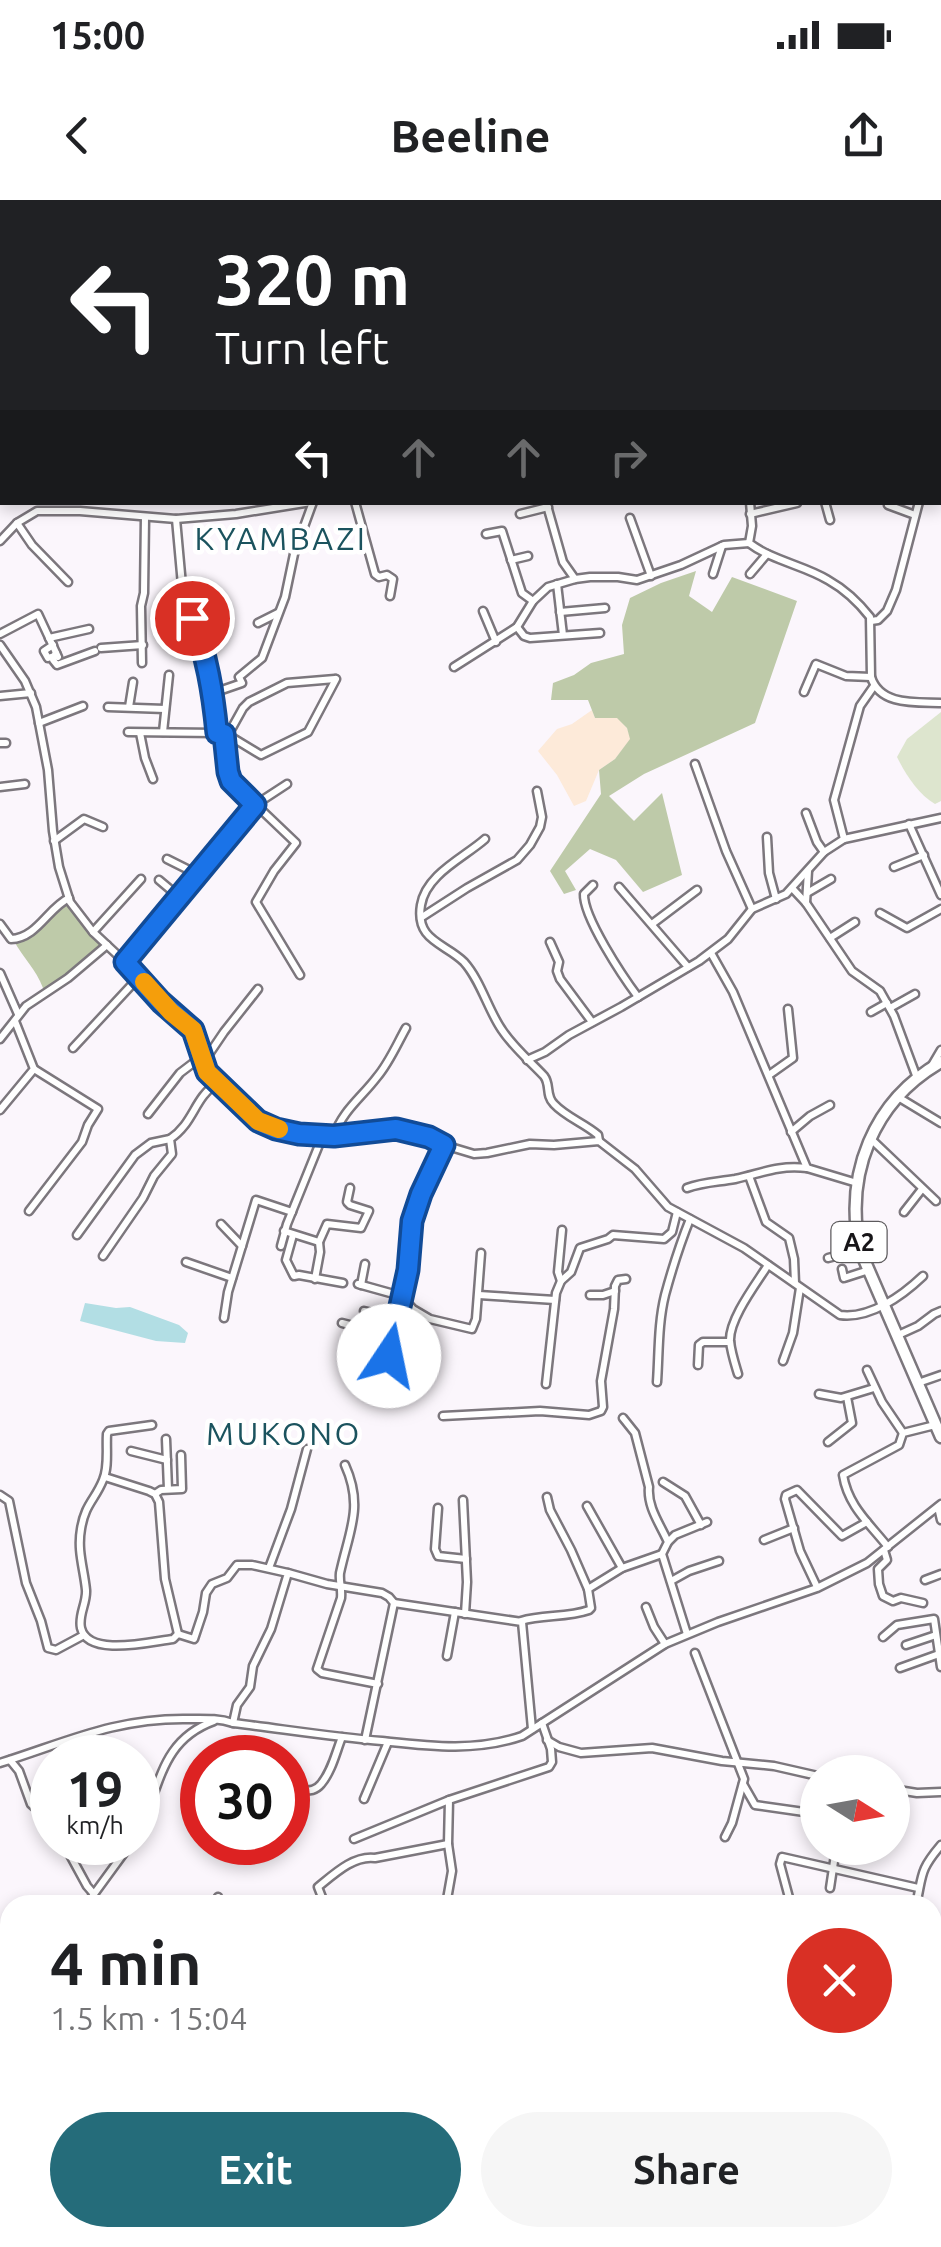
<!DOCTYPE html>
<html lang="en">
<head>
<meta charset="utf-8">
<style>
	body { margin:0; font-family:Ubuntu,sans-serif; background:#f6f6f6; color:#202124; height:100vh; display:flex; flex-direction:column; font-size:38px; white-space:nowrap }
	* { box-sizing:border-box; margin:0 }
	p { font-size:32px; color:#757577 }
	.icon { flex:none; width:55px; height:55px; fill:none; stroke:currentColor; stroke-width:2; stroke-linecap:round; stroke-linejoin:round }
	.map { position:relative; flex:1; overflow:hidden }
	.drawer { position:absolute; left:0px; top:1695px; width:942px; height:352px; display:flex; flex-direction:column; background:#fff; border-radius:30px 30px 0 0; box-shadow:0 5px 15px #0003 }
	.drawer>* { flex:none }
	.guide { position:absolute; left:0px; top:0px; width:942px; height:305px; box-shadow:0 5px 15px #0003; background:#202124; color:#fff; overflow:hidden }
	.needle { width:65px; rotate:101deg }
	.fabs { position:absolute; left:800px; top:1555px; display:grid; gap:20px }
	.fabs a { display:grid; place-items:center; width:110px; height:110px; border-radius:50%; background:#fff; box-shadow:0 5px 15px #0003; font-size:50px }
	.speed { position:absolute; left:30px; top:1535px; display:flex; gap:20px; font-size:50px; font-weight:700; text-align:center }
	.speed>* { display:grid; place-content:center; width:130px; height:130px; border-radius:50%; background:#fff; box-shadow:0 5px 15px #0003; line-height:1 }
	.speed small { font-size:25px; font-weight:400 }
	.speed .limit { border:15px solid #d22; background:#fff; color:#111 }
	.pin { position:absolute; display:grid; place-items:center; width:85px; height:85px; color:#fff; margin:-42px; border:5px solid #fff; border-radius:50%; box-shadow:0 2px 10px #0007 }
	.me { position:absolute; width:110px; margin:-55px; rotate:11deg; stroke-linejoin:round; filter:drop-shadow(0 0 8px #0008) }
	.turn { display:flex; align-items:center; gap:35px; height:210px; padding:0 50px; font-size:45px }
	.turn .icon { width:130px; height:130px; stroke-width:2.5 }
	.turn b { display:block; font-size:70px; line-height:85px }
	.lanes { display:flex; align-items:center; height:95px; padding:0 50px; background:#0003; justify-content:center; gap:50px; direction:ltr }
	.lanes .off { opacity:.35 }
	.round { display:grid; place-items:center; flex:none; width:105px; height:105px; border-radius:52px; background:#f6f6f6 }
	.head { display:flex; align-items:center; justify-content:space-between; height:170px; padding:0 50px }
	h1 { font-size:60px; font-weight:700; line-height:75px }
	.action { display:flex; gap:20px; margin-top:auto; padding:20px 50px }
	.action a { flex:1; height:115px; border-radius:60px; background:#256c7a; color:#fff; font-size:40px; font-weight:700; line-height:115px; text-align:center }
	.action a+a { background:#f6f6f6; color:#202124 }
	.status { display:flex; justify-content:space-between; align-items:center; height:70px; padding:0 50px; background:#fff; direction:ltr }
	.status svg { height:28px; fill:currentColor }
	header { display:flex; justify-content:space-between; align-items:center; height:130px; padding:0 50px; background:#fff; font-size:45px; font-weight:700 }
	.map>svg:first-child { display:block }
	.education { fill:#fdead9 }
	.green { fill:#dde5ce }
	.forest { fill:#becaa9 }
	.water { fill:#b2dee4 }
	.lines { fill:none; stroke-linecap:round; stroke-linejoin:round }
	.minor-casing { stroke:#7c777d; stroke-width:11 }
	.major-casing { stroke:#7c777d; stroke-width:15 }
	.minor { stroke:#fff; stroke-width:6 }
	.major { stroke:#fff; stroke-width:10 }
	.route-casing { stroke:#114b97; stroke-width:25 }
	.route { stroke:#1a73e8; stroke-width:18 }
	.slow { stroke:#f59e0b; stroke-width:18 }
	.labels { text-anchor:middle; dominant-baseline:central; stroke-width:9; stroke-linejoin:round; paint-order:stroke }
	.shield { fill:#fff; stroke:#5d5b5d; stroke-width:2.5 }
	.shield-label { font-size:25px; font-weight:bold; fill:#171518 }
	.quarter-label { font-size:32px; letter-spacing:2.5px; fill:#1b535e; stroke:#fff }
</style>
</head>
<body>
<div class="status"><b>15:00</b><svg viewBox="0 0 49 12"><path d="M0 12V9h3v3zM5 12V6h3v6zM10 12V3h3v9zM15 12V0h3v12zM26 1h20v11H26zM47 4h2v5h-2z"/></svg></div>
<header><svg class="icon" aria-label="back" viewBox="0 0 24 24"><path d="M15 5l-7 7 7 7"/></svg>Beeline<svg class="icon" aria-label="share" viewBox="0 0 24 24"><path d="M12 15V3M7 8l5-5 5 5M5 13v7h14v-7"/></svg></header>
<div class="map">
<svg width="941" height="2047" viewBox="0 0 941 2047">
	<rect width="100%" height="100%" fill="#fbf6fc"/>
	<polygon class="education" points="592,510 595,518 617,517 627,528 631,539 615,559 599,570 586,601 574,606 557,575 538,551 557,529 572,524"/>
	<g class="green">
		<path d="M941,512V601L935,604C918,594 906,575 897,557L907,539Z"/>
		<polygon points="933,1996 941,1996 941,2047 891,2047 889,2038 932,2038"/>
	</g>
	<g class="forest">
		<polygon points="696,371 689,396 712,412 732,377 797,401 755,523 644,574 609,596 634,621 662,593 682,675 643,692 616,660 590,649 565,671 576,690 564,694 550,671 601,594 599,570 615,559 630,539 627,528 617,518 595,518 588,500 551,500 553,483 574,475 591,463 624,454 622,425 630,398 661,383"/>
		<path d="M67,702L101,745L68,775L47,788H43C36,769 23,758 14,741H24C37,729 53,709 67,702Z"/>
	</g>
	<polygon class="water" points="85,1103 116,1108 130,1107 179,1125 188,1133 185,1143 156,1141 80,1121"/>
	<g class="lines">
		<defs>
			<g id="minor">
				<polyline points="8,0 10,2"/>
				<polyline points="29,0 31,2"/>
				<polyline points="141,0 141,2"/>
				<polyline points="273,0 276,2"/>
				<polyline points="724,0 731,2"/>
				<polyline points="895,0 895,2"/>
				<polyline points="151,2 151,0"/>
				<polyline points="198,2 200,0"/>
				<polyline points="832,2 835,0"/>
				<polyline points="0,12 2,17"/>
				<polyline points="0,82 2,87"/>
				<polyline points="940,104 941,104"/>
				<polyline points="0,108 2,107"/>
				<polyline points="0,153 2,158"/>
				<polyline points="940,208 941,208"/>
				<polyline points="0,265 2,265"/>
				<polyline points="355,302 375,374 379,377 387,375 393,379 390,396"/>
				<polyline points="546,302 563,362 575,379"/>
				<path d="M750,302L752,326L749,343C773,361 803,365 828,380C844,389 859,403 870,417L871,477C880,506 916,502 941,503"/>
				<polyline points="825,302 830,320"/>
				<polyline points="888,305 915,315"/>
				<polyline points="520,314 548,307"/>
				<polyline points="750,314 797,303"/>
				<polyline points="630,318 651,376"/>
				<polyline points="176,319 183,396 202,443 213,493 217,533 223,534 231,581 296,643 274,671 256,702 300,775"/>
				<polyline points="17,323 32,345 68,382"/>
				<polyline points="486,334 502,331 522,393 533,401"/>
				<polyline points="0,341 17,323 37,311 80,311 176,319 236,314 311,302"/>
				<polyline points="511,360 528,356"/>
				<polyline points="713,374 722,346"/>
				<polyline points="750,374 767,354"/>
				<polyline points="557,384 563,435"/>
				<polyline points="483,411 496,442"/>
				<polyline points="560,412 605,408"/>
				<polyline points="871,421 878,420 887,411 896,390 919,302"/>
				<polyline points="258,423 278,413"/>
				<polyline points="517,427 524,436 530,438 600,433"/>
				<polyline points="0,434 38,414 58,457"/>
				<polyline points="49,438 89,429"/>
				<path d="M0,445L25,481L36,507L48,570L53,631L59,667L70,702L93,732L125,762L171,812L193,830L207,873L246,911L258,921L276,929L299,934L334,936L396,929L429,937L444,945L474,954L487,953L530,944L554,945L599,941L635,969L668,1007L744,1048L840,1115C870,1119 902,1096 923,1076"/>
				<polyline points="53,445 44,451 48,458 54,456 56,453 53,460 57,465 95,451"/>
				<polyline points="101,448 143,445"/>
				<polyline points="142,463 141,406 144,393 145,317"/>
				<polyline points="454,467 517,427 533,401 548,387 575,379 590,377 618,377 637,380 681,365 724,345 749,343"/>
				<polyline points="804,492 816,464 846,476 871,477"/>
				<polyline points="213,493 242,483 239,477 262,458 285,397 294,354 313,302"/>
				<polyline points="0,496 31,493"/>
				<polyline points="108,507 165,509"/>
				<polyline points="129,507 133,482"/>
				<polyline points="39,523 83,506"/>
				<polyline points="128,532 217,533"/>
				<polyline points="163,532 169,475"/>
				<polyline points="140,533 145,558 153,579"/>
				<polyline points="226,535 228,535 243,508 249,502 287,483 335,479"/>
				<polyline points="228,535 261,555 308,532 336,479"/>
				<polyline points="0,543 6,543"/>
				<polyline points="695,564 726,651 752,709"/>
				<polyline points="0,587 25,584"/>
				<polyline points="806,613 817,642 824,652"/>
				<polyline points="909,624 941,695"/>
				<polyline points="767,637 769,673 776,699"/>
				<path d="M485,639C465,657 426,674 421,705C415,741 445,743 464,762C481,781 488,810 502,830C514,848 530,861 544,876C551,885 545,895 554,904C566,917 584,923 598,935L599,941"/>
				<polyline points="844,639 941,618"/>
				<polyline points="54,641 84,619 103,627"/>
				<polyline points="167,659 197,674"/>
				<polyline points="894,667 924,655"/>
				<polyline points="159,680 178,696"/>
				<path d="M593,685L584,694C583,717 623,777 638,797"/>
				<polyline points="619,687 688,767"/>
				<polyline points="792,688 806,703 852,771 880,791 894,816 917,878"/>
				<polyline points="807,693 831,679"/>
				<polyline points="806,703 808,671"/>
				<polyline points="880,713 907,728 941,709"/>
				<polyline points="422,717 467,688 517,660 530,645 540,627 542,617 537,591"/>
				<path d="M0,724L11,739C37,738 48,708 69,698"/>
				<polyline points="652,724 697,690"/>
				<polyline points="93,732 141,679"/>
				<polyline points="830,738 855,722"/>
				<polyline points="550,742 559,762 557,771 560,779 592,822"/>
				<polyline points="711,753 733,792 807,968 857,983"/>
				<polyline points="125,762 255,605 287,584"/>
				<polyline points="0,773 18,814"/>
				<polyline points="890,808 915,794"/>
				<polyline points="871,812 887,803"/>
				<polyline points="0,839 26,806 68,778 107,745"/>
				<polyline points="73,848 139,777"/>
				<polyline points="527,860 545,852 569,835 621,807 699,761 728,739 752,709 786,694 824,652 844,639 834,600 860,506 874,486"/>
				<polyline points="203,863 224,832 258,789"/>
				<polyline points="931,867 941,850"/>
				<polyline points="769,875 793,858 788,809"/>
				<polyline points="898,897 941,923"/>
				<polyline points="0,910 34,869 15,821"/>
				<polyline points="148,914 180,873 201,857"/>
				<polyline points="791,932 810,916 830,905"/>
				<path d="M334,936C342,911 362,897 377,877C389,863 397,844 406,828"/>
				<polyline points="871,939 936,1001"/>
				<polyline points="749,976 766,1022 789,1038 794,1059 795,1083"/>
				<path d="M687,988C703,982 718,982 735,979C763,973 776,965 807,968"/>
				<polyline points="29,1011 82,942 88,925 98,909 34,869"/>
				<polyline points="904,1012 922,989"/>
				<polyline points="221,1024 242,1046"/>
				<polyline points="284,1031 319,1042 327,1024 361,1028 369,1011 350,1005 347,1002 350,988"/>
				<polyline points="77,1035 135,955 151,943 170,939"/>
				<polyline points="293,1035 286,1060 294,1076 299,1075 343,1083"/>
				<polyline points="281,1046 287,1024 323,935"/>
				<path d="M103,1056L143,998L154,976L172,954L170,939C194,923 194,898 217,883"/>
				<polyline points="828,1058 859,1050"/>
				<polyline points="186,1062 232,1078"/>
				<polyline points="842,1069 844,1078 869,1070"/>
				<polyline points="315,1079 320,1052 319,1042"/>
				<polyline points="561,1081 558,1072 562,1030"/>
				<polyline points="358,1084 401,1096 413,1109 430,1119 472,1129 476,1119 481,1053"/>
				<polyline points="361,1085 365,1064"/>
				<polyline points="479,1095 555,1100"/>
				<polyline points="590,1095 603,1095 615,1091"/>
				<polyline points="364,1111 395,1118"/>
				<polyline points="224,1118 228,1092 256,1000 292,1012"/>
				<polyline points="342,1123 392,1136"/>
				<polyline points="896,1136 918,1126 934,1114 941,1111"/>
				<polyline points="389,1156 407,1070 413,1021 421,994 444,945"/>
				<polyline points="783,1161 793,1133 800,1088"/>
				<polyline points="698,1165 699,1145 703,1142 730,1142"/>
				<polyline points="867,1170 882,1202 903,1233"/>
				<path d="M738,1174C735,1164 731,1152 730,1141C729,1119 756,1084 768,1065"/>
				<path d="M657,1182C659,1153 658,1123 665,1095C672,1069 680,1044 690,1019"/>
				<polyline points="918,1183 941,1175"/>
				<polyline points="546,1184 556,1093 561,1081 571,1072 580,1048 608,1039 613,1035 664,1039 672,1032 677,1012"/>
				<polyline points="819,1194 841,1198 874,1188"/>
				<polyline points="443,1216 540,1211 589,1215 601,1211 603,1207 601,1181 614,1109 615,1086 618,1080 626,1079"/>
				<path d="M623,1218L635,1233L649,1287C647,1307 660,1324 668,1342L662,1354L687,1434"/>
				<path d="M152,1225L109,1231L107,1234C106,1249 109,1267 103,1280C95,1300 85,1304 81,1329C77,1351 84,1369 86,1390C87,1403 78,1415 81,1428C88,1458 153,1441 173,1439L178,1434L194,1439L203,1412L206,1393L212,1384L227,1378L237,1365H252L288,1373L271,1429L253,1466L250,1487L237,1505L233,1523"/>
				<polyline points="166,1239 168,1289"/>
				<polyline points="828,1242 852,1223 847,1197"/>
				<polyline points="131,1251 167,1260"/>
				<path d="M345,1265C364,1307 349,1331 340,1373C339,1382 342,1388 341,1398L317,1469L322,1473L378,1484"/>
				<polyline points="105,1277 149,1291 155,1294 159,1302 165,1379 178,1434"/>
				<polyline points="663,1282 685,1296 701,1325"/>
				<polyline points="155,1294 161,1290 182,1289 181,1255"/>
				<polyline points="0,1295 9,1301 26,1383 41,1421 48,1448 56,1450 84,1435"/>
				<polyline points="547,1297 550,1310 571,1350 588,1389 622,1368 662,1354"/>
				<polyline points="463,1300 467,1382 465,1414"/>
				<polyline points="587,1306 622,1368"/>
				<polyline points="938,1307 941,1320"/>
				<polyline points="438,1308 435,1349 438,1356 466,1359"/>
				<polyline points="764,1340 794,1328"/>
				<polyline points="669,1341 675,1335 707,1322"/>
				<path d="M888,1347C869,1323 848,1306 843,1275L899,1245L903,1233L935,1225"/>
				<polyline points="884,1350 887,1360 878,1369 879,1384 883,1396 893,1401 901,1398 923,1403"/>
				<polyline points="269,1368 291,1309 307,1249"/>
				<polyline points="288,1373 327,1384 382,1393 389,1397 394,1403 365,1540"/>
				<polyline points="925,1380 941,1374"/>
				<polyline points="671,1381 689,1371 719,1361"/>
				<polyline points="817,1387 800,1351 785,1299 786,1295 797,1290 842,1336 867,1322"/>
				<polyline points="394,1403 522,1422 532,1529"/>
				<polyline points="646,1407 654,1427 665,1444"/>
				<path d="M521,1421C543,1414 566,1418 589,1410L591,1408L588,1389"/>
				<polyline points="883,1437 897,1425 934,1419 941,1467"/>
				<polyline points="906,1445 936,1435"/>
				<polyline points="695,1453 744,1579 732,1623 725,1637"/>
				<polyline points="447,1456 455,1412"/>
				<polyline points="900,1468 939,1454"/>
				<polyline points="547,1540 559,1547 581,1553 652,1548 722,1561 774,1566 818,1576"/>
				<polyline points="10,1560 19,1571 31,1604 39,1611 52,1632"/>
				<path d="M0,1563C67,1542 115,1518 187,1519C204,1519 218,1518 233,1523C283,1529 332,1537 382,1541C429,1546 476,1552 522,1536L665,1444L718,1422L817,1388L867,1363L941,1304"/>
				<polyline points="743,1584 755,1605 818,1614"/>
				<polyline points="892,1589 917,1593 941,1592"/>
				<polyline points="364,1599 388,1542"/>
				<path d="M288,1602C294,1580 309,1599 321,1584C332,1571 336,1552 342,1537"/>
				<path d="M138,1633C161,1588 159,1541 214,1521"/>
				<polyline points="354,1639 449,1600"/>
				<polyline points="63,1642 87,1686 93,1693"/>
				<polyline points="830,1688 836,1648"/>
				<polyline points="86,1705 132,1642"/>
				<polyline points="217,1705 218,1697"/>
				<path d="M325,1705L318,1687C334,1674 354,1655 375,1658L448,1644"/>
				<polyline points="446,1705 452,1671 448,1644 449,1600 549,1567 552,1562 551,1549 542,1523"/>
				<polyline points="791,1705 780,1664 782,1657 918,1688"/>
				<path d="M916,1705C923,1674 919,1671 941,1645"/>
				<polyline points="0,1732 10,1729"/>
				<polyline points="0,1793 10,1783"/>
				<polyline points="932,1888 941,1892"/>
				<polyline points="0,1952 10,1943"/>
				<polyline points="932,1961 941,1971"/>
				<polyline points="0,2005 10,2014"/>
				<polyline points="35,2038 44,2047"/>
				<polyline points="286,2038 301,2047"/>
				<polyline points="359,2038 388,2046"/>
				<polyline points="509,2038 526,2042 525,2047"/>
				<polyline points="633,2038 634,2047"/>
				<polyline points="648,2038 656,2038"/>
				<polyline points="526,2042 546,2047"/>
				<polyline points="87,2047 93,2038"/>
				<polyline points="187,2047 196,2038"/>
				<polyline points="277,2047 282,2038"/>
				<polyline points="316,2047 322,2038"/>
				<polyline points="586,2047 587,2038"/>
				<polyline points="749,2047 752,2038"/>
				<polyline points="854,2047 857,2038"/>
			</g>
			<path id="major" d="M941,862C873,901 844,974 860,1050L941,1237"/>
		</defs>
		<use href="#minor" class="minor-casing"/>
		<use href="#major" class="major-casing"/>
		<use href="#minor" class="minor"/>
		<use href="#major" class="major"/>
	</g>
	<g class="lines">
		<defs>
			<path id="route" d="M192,418C207,455 213,493 217,533L224,534L228,572L231,581L255,605L125,762L161,802L193,830L207,872L258,921L276,929L299,934L334,936L396,929L429,937L444,945L421,994L412,1021L408,1070L389,1156"/>
		</defs>
		<use href="#route" class="route-casing"/>
		<use href="#route" class="route"/>
		<polyline class="slow" points="144,782 171,812 193,830 207,872 258,921 279,929"/>
	</g>
	<g class="labels">
		<rect class="shield" x="831.5" y="1022" width="55" height="40" rx="8"/>
		<g class="shield-label">
			<text x="859" y="1042">A2</text>
		</g>
		<g class="quarter-label">
			<text x="281" y="338">KYAMBAZI</text>
			<text x="284" y="1233">MUKONO</text>
		</g>
	</g>
</svg>
<div class="fabs">
<a><svg class="needle" viewBox="-14 -14 28 28"><path d="M0-13l5 13h-10z" fill="#e53935"/><path d="M0 13l5-13h-10z" fill="#757577"/></svg></a>
</div>
<div class="speed"><div>19<small>km/h</small></div><div class="limit">30</div></div>
<div class="pin" style="left:192px;top:418px;background:#d93025"><svg class="icon" aria-label="arrive" viewBox="0 0 24 24"><path d="M6 21V4h12l-3 4 3 4H6"/></svg></div>
<svg class="me" style="left:389px;top:1156px" viewBox="-20 -20 40 40"><circle r="19" fill="#fff"/><path d="M0-13L10 11 0 6-10 11z" fill="#1a73e8"/></svg>
<div class="guide">
<div class="turn"><svg class="icon" aria-label="left" viewBox="0 0 24 24"><path d="M17 20v-9H6M10 6l-5 5 5 5"/></svg><div><b>320 m</b>Turn left</div></div>
<div class="lanes"><svg class="icon" aria-label="left" viewBox="0 0 24 24"><path d="M17 20v-9H6M10 6l-5 5 5 5"/></svg><svg class="icon off" aria-label="ahead" viewBox="0 0 24 24"><path d="M12 20V5M6 11l6-6 6 6"/></svg><svg class="icon off" aria-label="ahead" viewBox="0 0 24 24"><path d="M12 20V5M6 11l6-6 6 6"/></svg><svg class="icon off" aria-label="right" viewBox="0 0 24 24"><path d="M7 20v-9h11M14 6l5 5-5 5"/></svg></div>
</div>
<section class="drawer">
<div class="head"><div><h1>4 min</h1><p>1.5 km · 15:04</p></div><a class="round" style="background:#d93025;color:#fff"><svg class="icon" aria-label="close" viewBox="0 0 24 24"><path d="M6 6l12 12M18 6L6 18"/></svg></a></div>
<div class="action"><a>Exit</a><a>Share</a></div>
</section>
</div>
</body>
</html>
